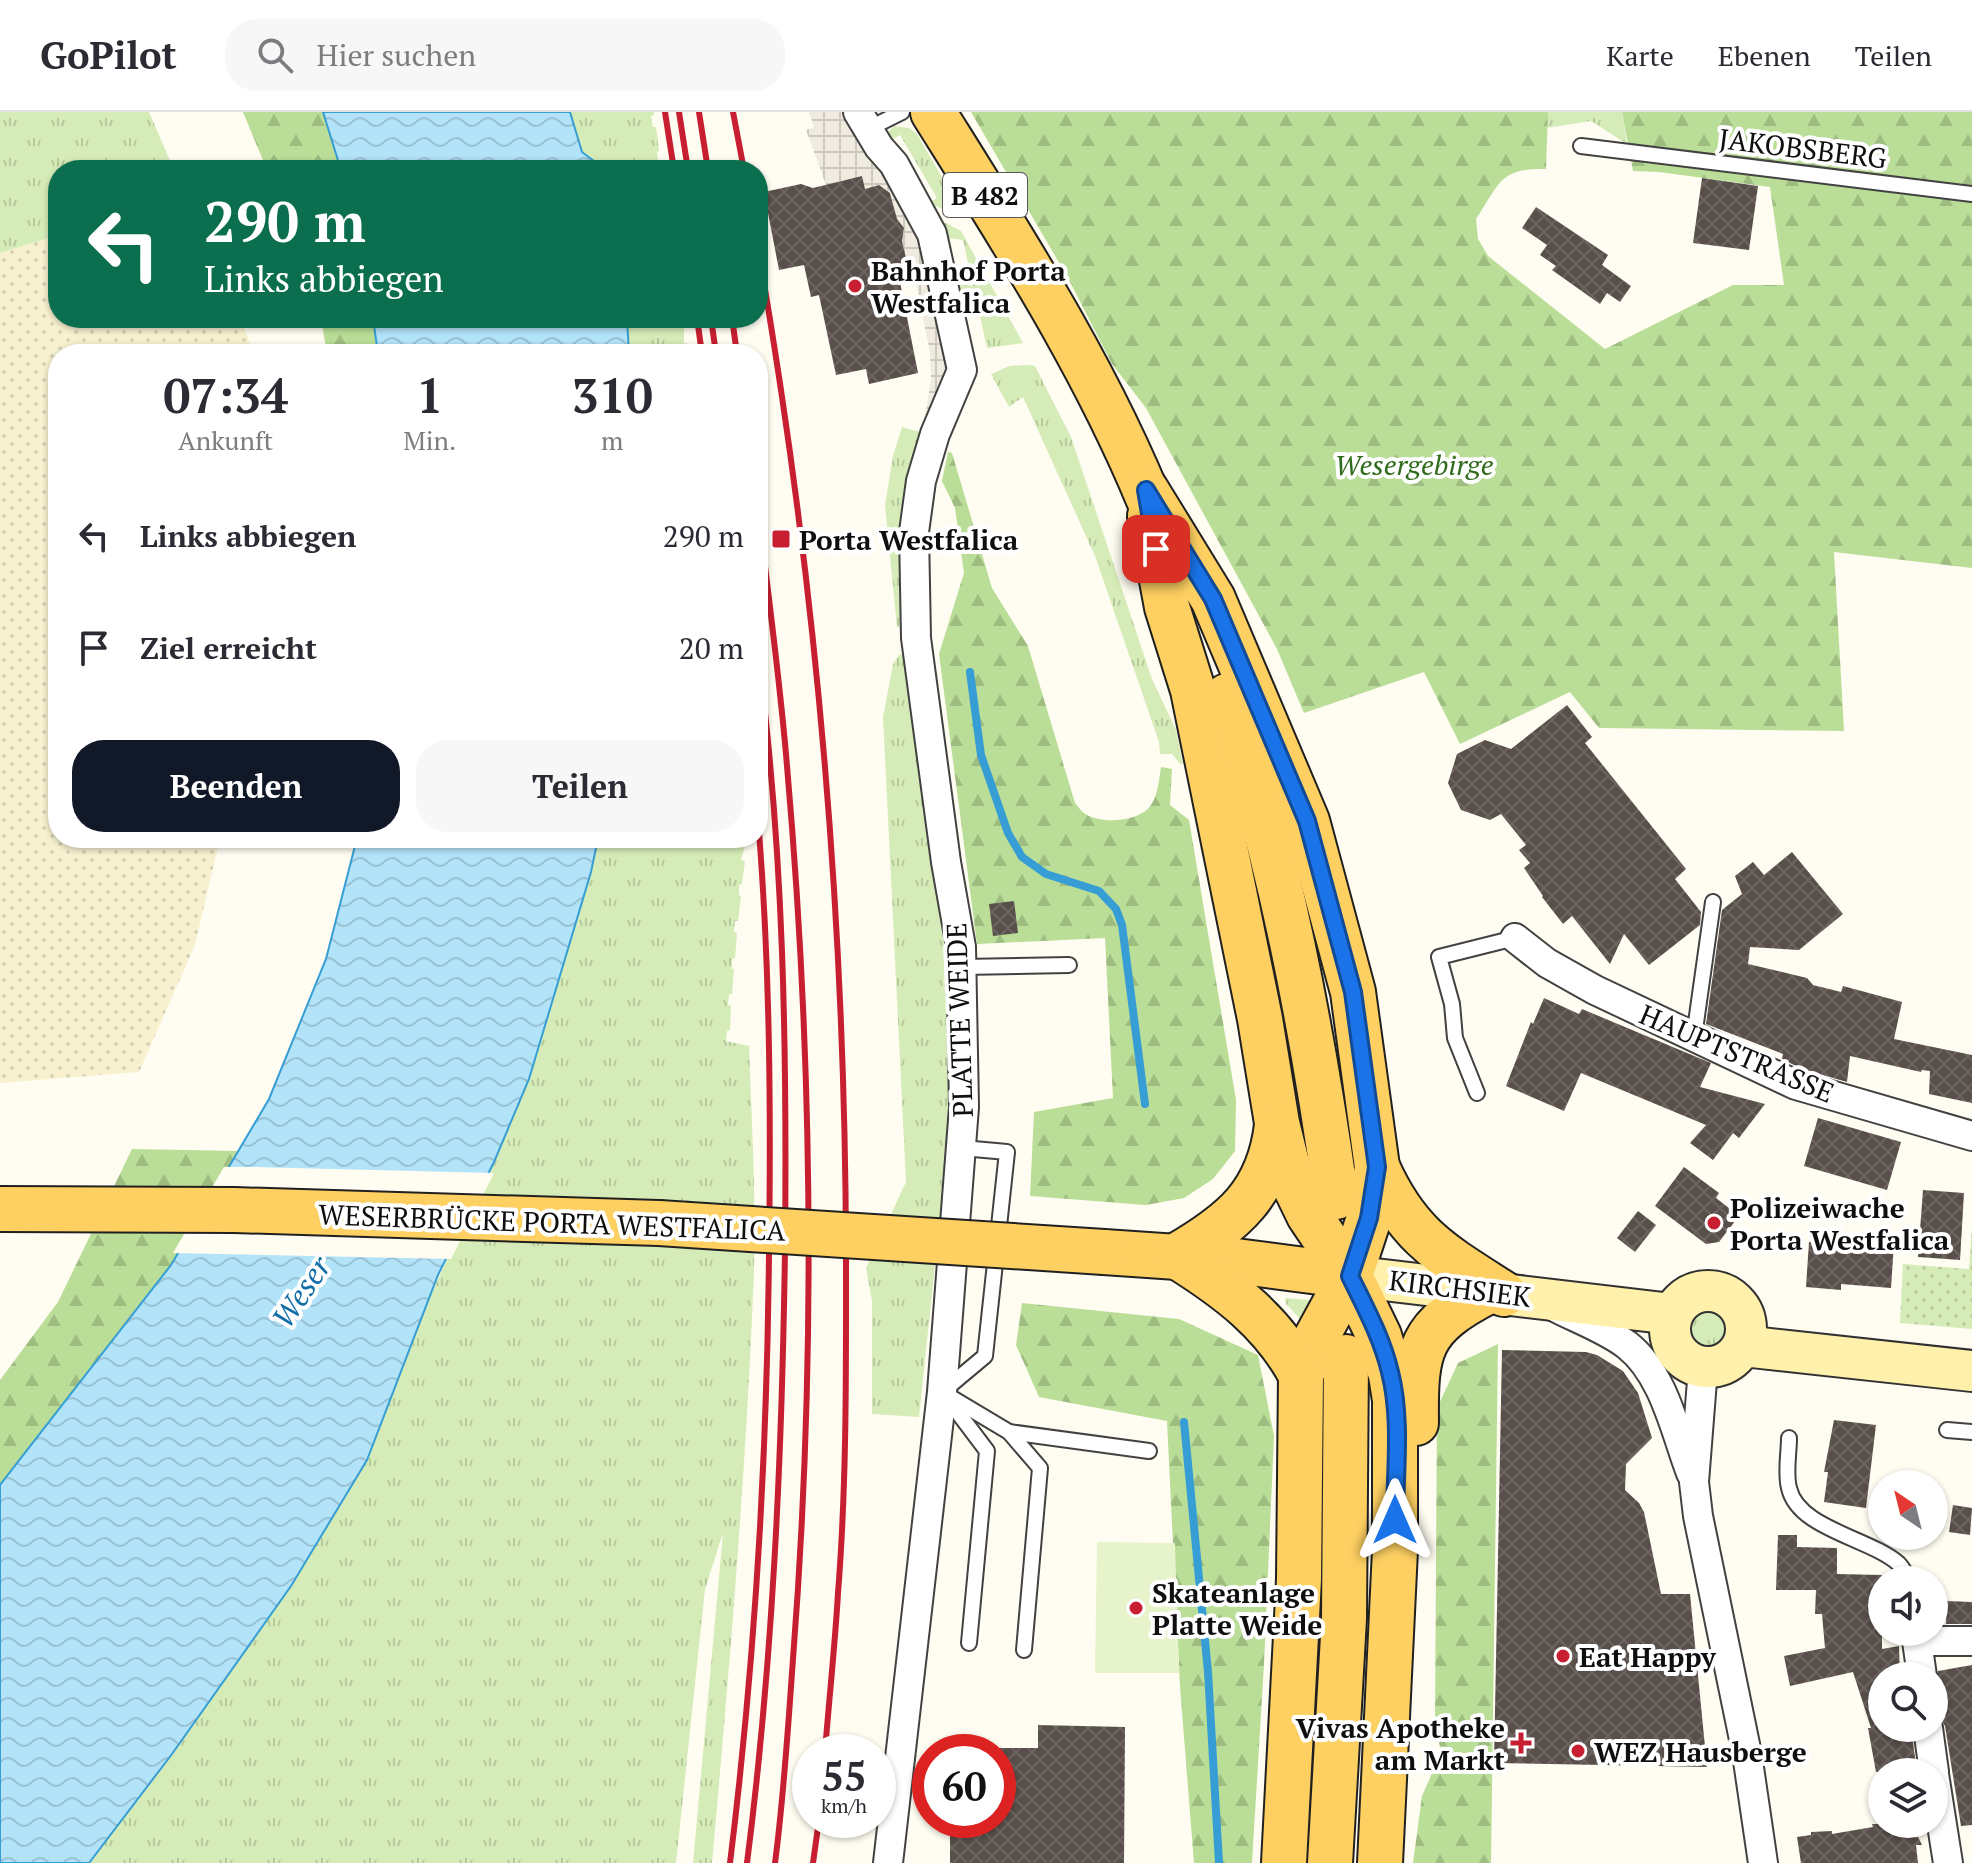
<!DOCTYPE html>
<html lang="de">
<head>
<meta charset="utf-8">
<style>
	body { margin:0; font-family:"PT Serif",serif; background:#f7f7f7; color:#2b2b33; height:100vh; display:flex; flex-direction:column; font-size:30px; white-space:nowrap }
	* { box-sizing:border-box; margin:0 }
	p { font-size:26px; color:#7c7c81 }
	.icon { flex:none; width:44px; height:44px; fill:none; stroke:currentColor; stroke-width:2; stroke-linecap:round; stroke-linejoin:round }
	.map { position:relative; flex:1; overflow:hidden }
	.sheet { position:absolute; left:48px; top:232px; width:720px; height:504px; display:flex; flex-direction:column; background:#fff; border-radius:32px; box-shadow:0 2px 6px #0004 }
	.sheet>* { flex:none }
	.banner { position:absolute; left:48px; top:48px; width:720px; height:168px; border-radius:32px; box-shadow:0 2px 6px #0004; background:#0b6e4f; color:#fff; overflow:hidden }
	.needle { width:52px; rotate:325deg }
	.fabs { position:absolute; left:1868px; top:1358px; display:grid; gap:16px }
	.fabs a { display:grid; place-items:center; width:80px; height:80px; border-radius:50%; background:#fff; box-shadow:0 2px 6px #0004; font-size:40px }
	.speed { position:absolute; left:792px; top:1622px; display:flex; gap:16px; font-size:40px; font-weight:700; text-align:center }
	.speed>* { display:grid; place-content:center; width:104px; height:104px; border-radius:50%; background:#fff; box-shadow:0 2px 6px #0004; line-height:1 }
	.speed small { font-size:20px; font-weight:400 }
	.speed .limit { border:12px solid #d22; background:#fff; color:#111 }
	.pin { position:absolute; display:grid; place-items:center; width:68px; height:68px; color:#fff; margin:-34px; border-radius:16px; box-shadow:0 4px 12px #0006 }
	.me { position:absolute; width:88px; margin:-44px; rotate:0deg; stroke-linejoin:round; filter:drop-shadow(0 0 6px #0008) }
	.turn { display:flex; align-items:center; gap:28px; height:168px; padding:0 24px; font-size:36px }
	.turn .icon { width:104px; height:104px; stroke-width:2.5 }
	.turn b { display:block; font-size:56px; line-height:68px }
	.eta { display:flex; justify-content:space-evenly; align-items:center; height:136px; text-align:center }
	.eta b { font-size:48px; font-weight:700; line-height:56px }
	.primary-button { display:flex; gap:16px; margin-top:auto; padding:16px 24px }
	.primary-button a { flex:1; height:92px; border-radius:32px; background:#111827; color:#fff; font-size:32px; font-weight:700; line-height:92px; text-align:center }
	.primary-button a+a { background:#f7f7f7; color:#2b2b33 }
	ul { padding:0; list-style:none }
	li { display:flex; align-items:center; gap:24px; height:112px; padding:0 24px }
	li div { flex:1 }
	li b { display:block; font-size:30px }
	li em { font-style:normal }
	header { display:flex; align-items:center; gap:48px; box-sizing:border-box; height:112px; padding:0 40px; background:#fff; border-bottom:2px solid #e1e1e2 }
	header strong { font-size:38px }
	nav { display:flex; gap:44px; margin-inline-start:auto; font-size:28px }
	.search { width:560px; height:72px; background:#f7f7f7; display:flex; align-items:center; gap:20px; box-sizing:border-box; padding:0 28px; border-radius:32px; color:#7c7c81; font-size:30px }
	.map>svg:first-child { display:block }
	.farmland { fill:url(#farmland-dots) }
	.grass { fill:url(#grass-tufts) }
	.forest { fill:url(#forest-firs) }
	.park { fill:url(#park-dots) }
	.pitch { fill:#e7f3cb }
	.plaza { fill:url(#plaza-grid) }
	.water { fill:url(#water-waves); stroke:#369ed4; stroke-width:2 }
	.pier { fill:#fffcf1 }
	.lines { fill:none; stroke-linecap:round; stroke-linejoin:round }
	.stream { stroke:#369ed4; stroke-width:8 }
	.building { fill:url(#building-cross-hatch) }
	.lane-casing { stroke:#424242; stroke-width:18 }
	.street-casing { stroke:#424242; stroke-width:32 }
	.secondary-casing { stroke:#313131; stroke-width:44 }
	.primary-casing { stroke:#202020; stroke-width:48 }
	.lane { stroke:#fff; stroke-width:14 }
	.street { stroke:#fff; stroke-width:28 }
	.secondary { stroke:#fff1ac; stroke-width:40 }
	.primary { stroke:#fed062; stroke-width:44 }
	.rail { stroke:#c71f31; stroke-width:6 }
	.primary-bridge-casing { stroke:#202020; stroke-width:48; stroke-linecap:butt }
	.primary-bridge { stroke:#fed062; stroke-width:44 }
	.route-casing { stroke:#114b97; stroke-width:20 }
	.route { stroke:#1a73e8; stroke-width:14 }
	.poi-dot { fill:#c71f31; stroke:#fff; stroke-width:3 }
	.labels { text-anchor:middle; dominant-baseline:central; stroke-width:8; stroke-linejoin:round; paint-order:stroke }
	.shield { fill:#fff; stroke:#575757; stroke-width:2 }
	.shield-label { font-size:26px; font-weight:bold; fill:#0f0f0f }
	.street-label { font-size:28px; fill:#0f0f0f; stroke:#fff }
	.poi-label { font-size:28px; font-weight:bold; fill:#0f0f0f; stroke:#fff; text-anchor:start }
	.park-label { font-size:28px; font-style:italic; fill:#306b1b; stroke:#fff }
	.water-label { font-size:30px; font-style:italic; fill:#116ea8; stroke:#fff }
</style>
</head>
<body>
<header>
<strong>GoPilot</strong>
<div class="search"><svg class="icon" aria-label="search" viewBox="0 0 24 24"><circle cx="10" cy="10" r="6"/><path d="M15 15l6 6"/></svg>Hier suchen</div>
<nav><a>Karte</a><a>Ebenen</a><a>Teilen</a></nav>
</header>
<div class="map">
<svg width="1972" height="1751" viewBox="0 0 1972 1751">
	<defs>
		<pattern id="farmland-dots" width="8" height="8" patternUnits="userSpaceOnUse" patternTransform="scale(2)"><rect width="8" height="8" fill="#f7f1d0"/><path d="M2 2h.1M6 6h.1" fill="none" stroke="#d3cdb1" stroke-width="1.8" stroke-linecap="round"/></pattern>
		<pattern id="grass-tufts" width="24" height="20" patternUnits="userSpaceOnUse" patternTransform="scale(2)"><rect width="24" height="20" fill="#d6ecb8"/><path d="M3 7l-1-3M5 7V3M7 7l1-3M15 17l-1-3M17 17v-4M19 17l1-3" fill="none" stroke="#b6c99d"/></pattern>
		<pattern id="forest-firs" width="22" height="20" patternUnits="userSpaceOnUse" patternTransform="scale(2)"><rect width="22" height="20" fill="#bade97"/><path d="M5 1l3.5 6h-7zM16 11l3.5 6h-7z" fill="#9fbd81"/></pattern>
		<pattern id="park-dots" width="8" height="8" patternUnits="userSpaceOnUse" patternTransform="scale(2)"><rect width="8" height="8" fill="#d6ecb8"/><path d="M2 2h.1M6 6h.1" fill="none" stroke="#b6c99d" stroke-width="1.8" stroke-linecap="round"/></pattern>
		<pattern id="plaza-grid" width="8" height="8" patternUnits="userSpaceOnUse" patternTransform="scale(2)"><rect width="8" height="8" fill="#f0ebdf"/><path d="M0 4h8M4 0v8" fill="none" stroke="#cdc8be"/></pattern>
		<pattern id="water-waves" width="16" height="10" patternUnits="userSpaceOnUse" patternTransform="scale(2)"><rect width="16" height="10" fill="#b3e3f9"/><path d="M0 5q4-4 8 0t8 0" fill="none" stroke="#99c2d4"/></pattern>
		<pattern id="building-cross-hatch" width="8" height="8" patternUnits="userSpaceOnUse" patternTransform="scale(2)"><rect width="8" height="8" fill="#584f4b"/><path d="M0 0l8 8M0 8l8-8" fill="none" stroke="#6b6461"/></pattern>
	</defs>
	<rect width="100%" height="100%" fill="#fffcf1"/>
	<polygon class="farmland" points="58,123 58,206 240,206 254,242 58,242 58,726 220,726 195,833 139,960 0,971 0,141"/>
	<g class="grass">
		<polygon points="0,0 149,0 174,58 58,58 58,123 0,141"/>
		<polygon points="570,0 654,0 654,3 651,4 653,15 656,15 659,39 657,40 658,50 661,50 662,58 650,58 633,49 594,49 582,40"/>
		<polygon points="1548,0 1622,0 1627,32 1591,9 1546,16"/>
		<polygon points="894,14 909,16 917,22 966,107 929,91 937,86 900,23 886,31 885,23"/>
		<polygon points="928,102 961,119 1023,231 987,236 976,187 954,185 951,172 973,174 963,128 941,125"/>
		<polygon points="627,206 684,206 684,231 687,231 688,242 629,242"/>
		<polygon points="1029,253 1035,254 1071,325 1152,567 1176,618 1183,652 1180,652 1172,642 1160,642 1159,630 1095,444 1023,285 1009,295 991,262 1009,254"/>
		<polygon points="902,315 920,320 907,364 902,396 905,514 897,515 885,393 893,344"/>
		<polygon points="906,541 913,620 945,833 950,975 943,1077 919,1305 872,1302 872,1189 866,1156 906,1070 883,605 893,552 899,543"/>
		<path d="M598,726H747L741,748L745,749L742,772L739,773V783L741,784L738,809H735L734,820L737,821L735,846L732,847V857H734L732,882H729L728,893L731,894L730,918L727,919L726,929L749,934C752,1017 757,1100 753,1183C745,1372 729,1562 712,1751H693L723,1421L705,1477L676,1751H89L172,1642L291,1474L494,1050L529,967L591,760Z"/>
		<polygon points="1285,1186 1310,1188 1312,1211 1304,1211 1286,1192"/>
		<circle cx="1708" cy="1218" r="17"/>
	</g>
	<g class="forest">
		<polygon points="243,0 323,0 341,58 267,58"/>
		<path d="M971,0H1548L1546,57C1499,56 1500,71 1476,107L1478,127L1488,144L1605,237L1733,173H1784L1770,75L1659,60L1633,59L1622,0H1972V456L1834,440L1844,619L1599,616L1570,580L1460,632L1424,560L1304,601L1277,537L1146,296L1112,252L1068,166Z"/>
		<polygon points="321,206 373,206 378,242 327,242"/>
		<path d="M948,340L952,341L992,476L1028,534L1075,691C1077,693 1082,700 1084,701C1100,713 1140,710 1151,693C1158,683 1159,667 1161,655L1172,657L1170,693L1189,708L1236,988L1235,1039L1213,1067L1184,1086L1146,1093L1030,1084L1034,1000L1113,986L1105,826L977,832L939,542L964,461L955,396L942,369Z"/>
		<polygon points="132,1037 238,1039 171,1153 0,1373 0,1268 58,1190"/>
		<polygon points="1022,1191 1179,1207 1258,1243 1274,1324 1264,1552 1252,1751 1194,1751 1180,1575 1167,1309 1039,1285 1016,1233"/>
		<polygon points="1498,1232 1491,1751 1413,1751 1422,1684 1441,1641 1435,1609 1437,1296 1458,1251"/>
	</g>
	<polygon class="park" points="1972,1114 1972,1217 1900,1211 1903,1152 1969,1157"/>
	<polygon class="pitch" points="1097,1430 1175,1431 1179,1561 1095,1561"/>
	<polygon class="plaza" points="809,0 844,0 865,37 884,56 918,113 949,255 923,318 931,267 930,241 915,166 910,167 909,161 912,159 910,154 907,154 902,130 904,116 897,109 891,81 881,74 865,77 862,64 826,73 806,18 814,15"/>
	<g class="water">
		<polygon points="323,0 570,0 582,40 594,49 633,49 650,58 341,58"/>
		<polygon points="373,206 627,206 629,242 378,242"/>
		<polygon points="357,726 598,726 591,760 529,967 494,1050 438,1163 367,1348 291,1474 172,1642 89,1751 0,1751 0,1373 171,1153 269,987 326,847"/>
	</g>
	<polygon class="pier" points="224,1055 253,1055 494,1061 451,1147 173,1141"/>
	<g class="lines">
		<g class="stream">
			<polyline points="970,560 981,643 1008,721 1022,745 1046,762 1099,779 1116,797 1122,813 1145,992"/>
			<polyline points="1184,1310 1208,1560 1219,1751"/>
		</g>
	</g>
	<g class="building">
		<polygon points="862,64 865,77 879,73 890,81 897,107 904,116 902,129 910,163 899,165 918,261 869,272 866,257 836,263 819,183 811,185 804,153 779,158 764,80 801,72 813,76"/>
		<polygon points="1702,66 1758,74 1749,138 1693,131"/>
		<polygon points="1536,95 1608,143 1602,153 1631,174 1620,190 1607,181 1600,192 1552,158 1556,154 1540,143 1547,133 1522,116"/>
		<polygon points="1567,593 1592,625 1585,631 1686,757 1675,767 1701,800 1700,813 1649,853 1624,822 1610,852 1572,804 1563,812 1542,785 1543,784 1524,756 1530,751 1519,738 1526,733 1501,702 1490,708 1461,698 1448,671 1457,642 1485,628 1511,637"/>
		<polygon points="1792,740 1843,802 1799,838 1750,835 1748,852 1807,866 1813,873 1841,880 1843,874 1902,890 1894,927 1972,943 1972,991 1929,982 1930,959 1922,958 1921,960 1850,944 1847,970 1802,957 1782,947 1783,942 1706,912 1722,798 1742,782 1735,764 1753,750 1764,763"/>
		<polygon points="1014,789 1018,821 993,824 989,792"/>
		<polygon points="1544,886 1579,902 1582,897 1711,951 1700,975 1765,992 1739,1026 1733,1021 1713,1048 1690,1031 1706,1013 1581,961 1564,999 1506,974 1531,910 1533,912"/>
		<polygon points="1818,1006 1901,1030 1887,1078 1804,1054"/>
		<polygon points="1684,1055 1719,1081 1716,1086 1739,1104 1719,1130 1706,1132 1655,1094"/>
		<polygon points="1923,1078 1964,1081 1960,1148 1918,1145"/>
		<polygon points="1638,1099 1656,1113 1635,1140 1617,1126"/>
		<polygon points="1844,1127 1894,1131 1891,1176 1841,1172 1841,1178 1806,1175 1809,1130 1843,1133"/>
		<polygon points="1502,1238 1586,1240 1597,1243 1623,1259 1638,1281 1652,1326 1626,1352 1625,1378 1639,1391 1644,1400 1661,1482 1690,1482 1707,1655 1494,1651"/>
		<polygon points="1834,1308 1876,1313 1866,1396 1824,1390 1828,1360 1824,1360"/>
		<polygon points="1953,1393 1972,1396 1970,1423 1949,1420"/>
		<polygon points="1778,1423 1797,1423 1797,1435 1837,1436 1837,1462 1882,1463 1882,1537 1899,1534 1900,1564 1882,1564 1882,1616 1911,1616 1917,1660 1876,1660 1868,1616 1871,1616 1853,1560 1790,1574 1784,1544 1825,1536 1822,1502 1815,1502 1816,1478 1776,1478"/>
		<polygon points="1947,1489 1972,1490 1972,1512 1946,1512"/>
		<polygon points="1972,1553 1972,1713 1961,1714 1945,1614 1940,1604 1935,1574 1938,1559"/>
		<polygon points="1038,1613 1125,1615 1124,1751 950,1751 950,1708 998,1708 998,1636 1038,1636"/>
		<polygon points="1872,1712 1912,1712 1922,1733 1916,1733 1918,1751 1801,1751 1797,1725 1811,1723 1811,1720 1832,1719 1832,1722 1873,1715"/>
	</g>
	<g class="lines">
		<defs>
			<g id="lane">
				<polyline points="868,17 902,0"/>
				<polyline points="1581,34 1972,82"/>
				<polyline points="962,855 1069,853"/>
				<polyline points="1694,925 1713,790"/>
				<polyline points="1477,981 1455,926 1452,892 1439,845 1515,826"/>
				<polyline points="962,1036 1007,1040 985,1244 942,1280 1009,1320 1040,1356 1024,1538"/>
				<polyline points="947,1286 987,1339 969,1531"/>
				<polyline points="1947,1318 1972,1320"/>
				<polyline points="1009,1320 1149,1339"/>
				<path d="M1789,1326C1789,1341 1785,1361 1789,1376C1798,1417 1870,1426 1899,1452C1903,1456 1906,1463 1910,1468"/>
			</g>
			<g id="street">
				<polyline points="858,0 879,35 894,52 932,122 962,258 935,322 921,369 914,420 916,526 946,750 961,835 964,995 942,1280 888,1751"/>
				<polyline points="1515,826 1547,851 1595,878 1796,973 1972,1024"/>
				<path d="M1555,1195C1578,1207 1606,1217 1627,1233C1664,1262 1675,1319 1691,1361"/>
				<polyline points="1703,1256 1694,1370 1698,1404 1747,1642 1763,1751"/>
				<polyline points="1922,1564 1917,1529 1972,1529"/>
				<polyline points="1928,1616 1934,1660"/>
				<polyline points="1934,1662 1948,1751"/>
			</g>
			<g id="secondary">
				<polyline points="1350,1164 1672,1202"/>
				<circle cx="1708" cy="1217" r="38"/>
				<polyline points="1743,1234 1972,1259"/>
			</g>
			<g id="primary">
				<path d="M933,0C1015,131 1099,261 1156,405"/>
				<polyline points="1146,378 1213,487 1307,709 1353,880 1377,1055 1369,1106 1350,1164 1315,1228 1301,1263 1299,1467 1284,1751"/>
				<polyline points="1150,404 1167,495 1193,578 1260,907 1277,1011 1290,1064 1309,1103 1350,1164 1379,1224 1391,1263 1395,1288 1395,1438 1380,1751"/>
				<path d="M1227,584C1280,748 1312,915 1336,1085"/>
				<path d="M1377,1055C1408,1125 1442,1142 1504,1182"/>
				<polyline points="0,1097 234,1098 659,1111"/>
				<polyline points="1104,1140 1236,1149 1350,1164"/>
				<path d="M1176,1144C1233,1111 1269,1082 1277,1013"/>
				<path d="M1178,1145C1229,1177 1273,1210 1301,1263"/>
				<path d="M1416,1311C1415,1237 1419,1215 1487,1180"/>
				<polyline points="1330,1751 1344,1507 1346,1245"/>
			</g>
		</defs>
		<use href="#lane" class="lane-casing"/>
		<use href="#street" class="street-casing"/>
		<use href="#secondary" class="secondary-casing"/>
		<use href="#primary" class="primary-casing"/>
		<use href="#lane" class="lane"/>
		<use href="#street" class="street"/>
		<use href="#secondary" class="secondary"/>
		<use href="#primary" class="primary"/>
		<g class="rail">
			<polyline points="665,0 674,58"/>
			<polyline points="679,0 688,58"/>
			<polyline points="699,0 708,58"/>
			<polyline points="733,0 744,58"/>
			<path d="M758,136C816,468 845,803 846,1140C846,1253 847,1368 838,1481C835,1534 829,1587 825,1640"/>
			<polyline points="697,206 702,242"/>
			<polyline points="711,206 716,242"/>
			<polyline points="732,206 737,242"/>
			<path d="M758,396C768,482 780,568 787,654C813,950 816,1251 793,1547C788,1615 784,1683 775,1751"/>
			<path d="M730,1751C755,1549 767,1345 769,1142C771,997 770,852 758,707"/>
			<path d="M747,1751C773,1548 782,1342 785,1138C787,939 784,740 758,542"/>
			<polyline points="813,1751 819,1708"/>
		</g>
		<defs>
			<polyline id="primary-bridge" points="659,1111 1104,1140"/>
		</defs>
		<use href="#primary-bridge" class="primary-bridge-casing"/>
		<use href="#primary-bridge" class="primary-bridge"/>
	</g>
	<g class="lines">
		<defs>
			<path id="route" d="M1156,437L1146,378L1213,487L1307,709L1353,880L1377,1055L1369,1106L1350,1164C1365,1195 1382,1226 1390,1260C1402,1307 1395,1360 1395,1408"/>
		</defs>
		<use href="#route" class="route-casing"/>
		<use href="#route" class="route"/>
	</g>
	<g class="poi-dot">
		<circle cx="855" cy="174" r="8"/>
		<rect x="771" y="417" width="20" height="20" rx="4"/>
		<circle cx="1714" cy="1111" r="8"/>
		<circle cx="1136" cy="1496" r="8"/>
		<circle cx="1563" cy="1544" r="8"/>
		<path d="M1517 1619h8v8h8v8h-8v8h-8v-8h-8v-8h8z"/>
		<circle cx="1578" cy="1639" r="8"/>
	</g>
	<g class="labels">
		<rect class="shield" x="943" y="61" width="84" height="44" rx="6"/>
		<g class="shield-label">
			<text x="985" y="83">B 482</text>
		</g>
		<g class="street-label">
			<text transform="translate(1803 36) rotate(7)">JAKOBSBERG</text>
			<text transform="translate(959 908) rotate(-92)">PLATTE WEIDE</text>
			<text transform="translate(1737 941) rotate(23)">HAUPTSTRASSE</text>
			<text transform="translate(552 1110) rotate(2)">WESERBRÜCKE PORTA WESTFALICA</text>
			<text transform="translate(1460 1176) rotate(7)">KIRCHSIEK</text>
		</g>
		<g class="poi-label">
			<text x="871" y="158">Bahnhof Porta<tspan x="871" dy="32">Westfalica</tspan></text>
			<text x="799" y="427">Porta Westfalica</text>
			<text x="1730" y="1095">Polizeiwache<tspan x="1730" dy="32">Porta Westfalica</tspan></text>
			<text x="1152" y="1480">Skateanlage<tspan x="1152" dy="32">Platte Weide</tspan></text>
			<text x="1579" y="1544">Eat Happy</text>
			<text x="1505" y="1615" text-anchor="end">Vivas Apotheke<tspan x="1505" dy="32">am Markt</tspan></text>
			<text x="1594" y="1639">WEZ Hausberge</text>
		</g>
		<g class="park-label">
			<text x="1414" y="352">Wesergebirge</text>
		</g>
		<g class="water-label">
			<text transform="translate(301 1180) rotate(-56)">Weser</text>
		</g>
	</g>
</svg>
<div class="fabs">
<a><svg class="needle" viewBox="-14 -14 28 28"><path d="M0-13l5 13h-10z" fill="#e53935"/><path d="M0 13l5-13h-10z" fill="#7c7c81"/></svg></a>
<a><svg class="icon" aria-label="sound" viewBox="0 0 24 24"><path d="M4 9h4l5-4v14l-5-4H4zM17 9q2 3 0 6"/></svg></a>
<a><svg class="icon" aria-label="search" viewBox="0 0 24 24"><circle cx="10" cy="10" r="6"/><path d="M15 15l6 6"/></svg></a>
<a><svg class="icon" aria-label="layers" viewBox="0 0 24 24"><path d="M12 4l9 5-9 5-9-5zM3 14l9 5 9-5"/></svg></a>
</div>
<div class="speed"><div>55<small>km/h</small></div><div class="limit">60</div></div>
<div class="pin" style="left:1156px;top:437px;background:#d93025"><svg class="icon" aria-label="arrive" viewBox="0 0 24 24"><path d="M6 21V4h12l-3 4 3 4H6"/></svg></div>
<svg class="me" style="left:1395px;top:1408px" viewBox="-20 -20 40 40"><path d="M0-17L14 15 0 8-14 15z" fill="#1a73e8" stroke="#fff" stroke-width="4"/></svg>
<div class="banner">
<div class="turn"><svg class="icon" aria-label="left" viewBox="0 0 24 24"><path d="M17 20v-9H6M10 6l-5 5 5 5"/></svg><div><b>290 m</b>Links abbiegen</div></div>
</div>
<section class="sheet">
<div class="eta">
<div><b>07:34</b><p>Ankunft</p></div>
<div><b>1</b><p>Min.</p></div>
<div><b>310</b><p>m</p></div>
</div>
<ul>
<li><svg class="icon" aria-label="left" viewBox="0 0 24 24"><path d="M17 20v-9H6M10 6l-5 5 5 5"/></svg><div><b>Links abbiegen</b></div><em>290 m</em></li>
<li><svg class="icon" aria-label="arrive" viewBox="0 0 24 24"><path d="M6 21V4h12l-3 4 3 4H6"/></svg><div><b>Ziel erreicht</b></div><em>20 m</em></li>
</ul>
<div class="primary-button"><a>Beenden</a><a>Teilen</a></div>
</section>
</div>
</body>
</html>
